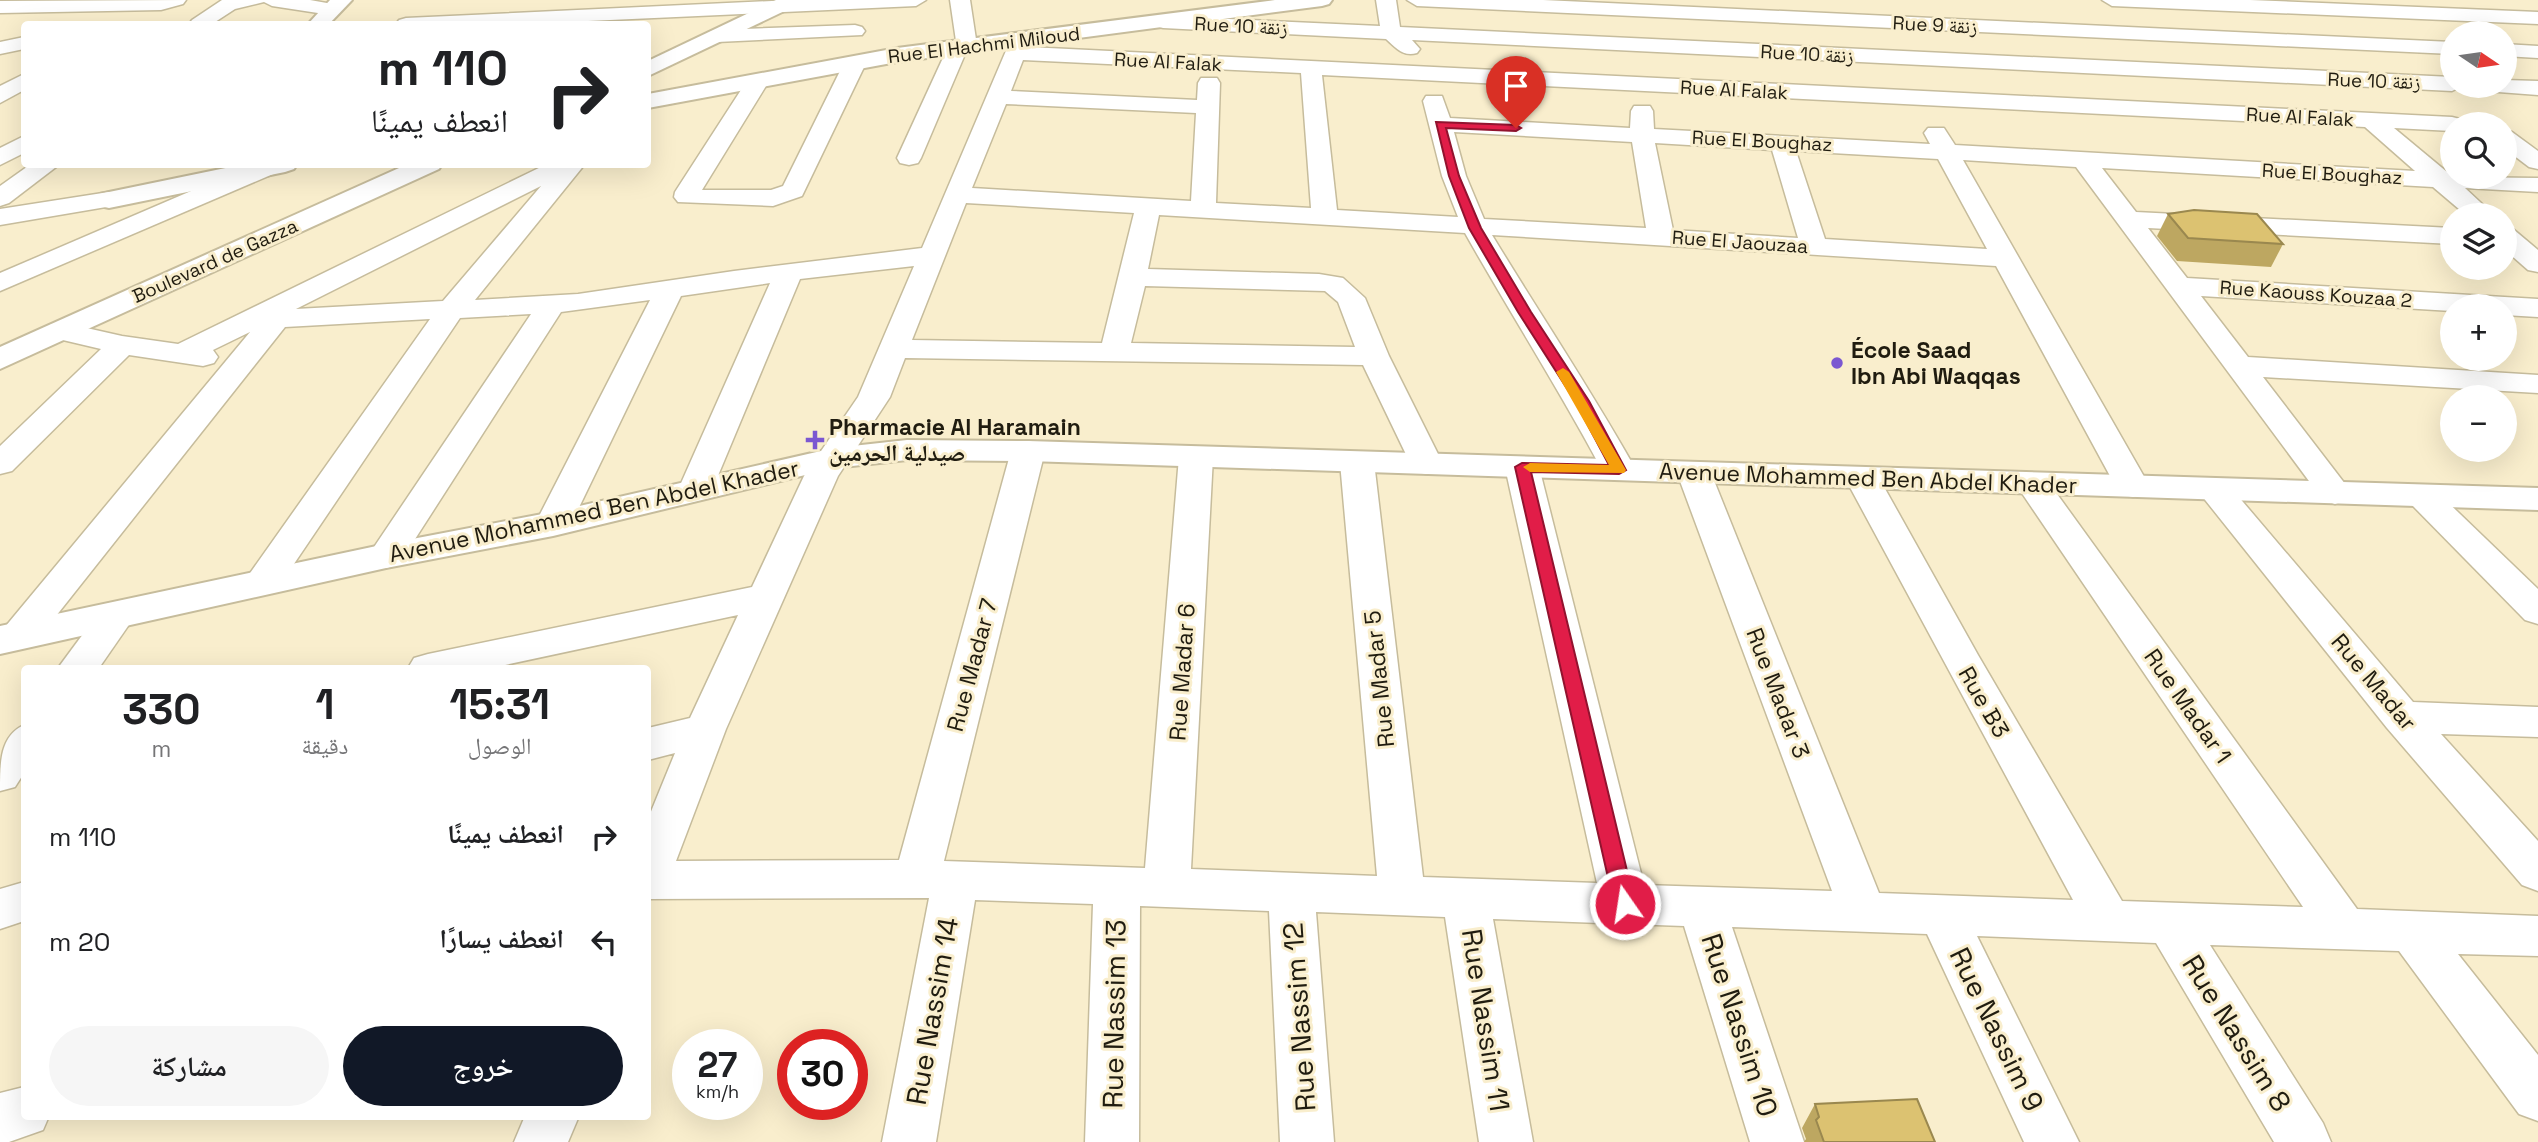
<!DOCTYPE html>
<html lang="ar">
<head>
<meta charset="utf-8">
<style>
	body { margin:0; font-family:"Space Grotesk","Noto Naskh Arabic",sans-serif; background:#f6f6f6; color:#202124; direction:rtl; height:100vh; display:flex; flex-direction:column; font-size:26px; white-space:nowrap }
	* { box-sizing:border-box; margin:0 }
	p { font-size:23px; color:#757577 }
	.icon { flex:none; width:38px; height:38px; fill:none; stroke:currentColor; stroke-width:2; stroke-linecap:round; stroke-linejoin:round }
	.map { position:relative; flex:1; overflow:hidden; direction:ltr }
	.details { position:absolute; left:21px; top:665px; width:630px; height:455px; display:flex; flex-direction:column; background:#fff; border-radius:7px; box-shadow:0 7px 28px #0002; direction:rtl }
	.details>* { flex:none }
	.top-card { position:absolute; left:21px; top:21px; width:630px; height:147px; border-radius:7px; box-shadow:0 7px 28px #0002; direction:rtl; background:#fff; color:#202124; overflow:hidden }
	.needle { width:46px; rotate:103deg }
	.tools { position:absolute; left:2440px; top:21px; display:grid; gap:14px }
	.tools a { display:grid; place-items:center; width:77px; height:77px; border-radius:50%; background:#fff; box-shadow:0 7px 28px #0002; font-size:35px }
	.speed { position:absolute; left:672px; top:1029px; display:flex; gap:14px; font-size:35px; font-weight:700; text-align:center }
	.speed>* { display:grid; place-content:center; width:91px; height:91px; border-radius:50%; background:#fff; box-shadow:0 7px 28px #0002; line-height:1 }
	.speed small { font-size:18px; font-weight:400 }
	.speed .limit { border:10px solid #d22; background:#fff; color:#111 }
	.pin { position:absolute; display:grid; place-items:center; width:60px; height:60px; color:#fff; margin:-72px -30px; border-radius:50% 50% 50% 0; rotate:-45deg; box-shadow:0 0 7px #0007 }
	.pin .icon { rotate:45deg }
	.me { position:absolute; width:77px; margin:-38px; rotate:347deg; stroke-linejoin:round; filter:drop-shadow(0 0 5px #0008) }
	.turn { display:flex; align-items:center; gap:24px; height:147px; padding:0 28px; font-size:32px }
	.turn .icon { width:91px; height:91px; stroke-width:2.5 }
	.turn b { display:block; font-size:49px; line-height:60px }
	.eta { display:flex; justify-content:space-evenly; align-items:center; height:119px; text-align:center }
	.eta b { font-size:42px; font-weight:600; line-height:49px }
	.action { display:flex; gap:14px; margin-top:auto; padding:14px 28px }
	.action a { flex:1; height:80px; border-radius:42px; background:#111827; color:#fff; font-size:28px; font-weight:600; line-height:80px; text-align:center }
	.action a+a { background:#f6f6f6; color:#202124 }
	ul { padding:0; list-style:none }
	li { display:flex; align-items:center; gap:21px; height:105px; padding:0 28px }
	li div { flex:1 }
	li b { display:block; font-size:26px }
	li em { font-style:normal }
	.map>svg:first-child { display:block }
	.lines { fill:none; stroke-linecap:round; stroke-linejoin:round }
	.minor-casing { stroke:#c6bc9c; stroke-width:3 }
	.tertiary-casing { stroke:#c6bc9c; stroke-width:4 }
	.minor { fill:#fff; fill-rule:evenodd }
	.tertiary { fill:#fff; fill-rule:evenodd }
	.wall { fill:#bda761 }
	.building { fill:#dcc271; stroke:#9a884f; stroke-width:2 }
	.route { fill:#e11d48; stroke:#92132f; stroke-width:2 }
	.slow { fill:#f59e0b }
	.poi-dot { fill:#7b57d1; stroke:#f9eecd; stroke-width:2.5 }
	.labels { text-anchor:middle; dominant-baseline:central; stroke-width:6; stroke-linejoin:round; paint-order:stroke }
	.far-street-label { font-size:19px; fill:#201c10; stroke:#f9eecd }
	.poi-label { font-size:23px; font-weight:bold; fill:#201c10; stroke:#f9eecd; text-anchor:start }
	.street-label { font-size:23px; fill:#201c10; stroke:#f9eecd }
	.near-street-label { font-size:28px; fill:#201c10; stroke:#f9eecd }
</style>
</head>
<body>
<div class="map">
<svg width="2538" height="1142" viewBox="0 0 2538 1142">
	<rect width="100%" height="100%" fill="#f9eecd"/>
	<g class="lines">
		<defs>
			<g id="minor">
				<polygon points="186,0 183,4 161,10 0,13 0,1"/>
				<polygon points="222,0 310,0 338,5 341,9 331,15 272,6 264,2 235,9 212,24 189,24 192,20"/>
				<polygon points="792,0 926,0 916,6 522,24 396,24 399,20 406,18"/>
				<polygon points="950,0 970,0 977,46 974,50 966,52 921,158 918,163 909,165 900,163 897,158 948,47 956,41"/>
				<path d="M1376,0H1396L1400,27L2452,77V86H2462L2452,91L1412,40L1420,49L1417,53C1403,57 1396,48 1386,39L1163,28L1156,26L1153,22L1156,18L1163,16L1380,26Z"/>
				<polygon points="1407,0 1543,0 2452,42 2452,54 1417,6"/>
				<polygon points="2102,0 2250,0 2538,12 2538,24 2112,6"/>
				<polygon points="855,25 862,27 865,31 862,35 717,42 710,40 707,36 710,32 717,30"/>
				<path d="M1021,33L1028,35L1031,39L1028,47L2452,117L2460,119L2464,124H2452V131L2394,128L2447,172L2452,173V177L2538,178V192L2465,188L2494,215H2466L2433,187L2102,168L2136,212L2452,228V244L2148,228L2187,278L2538,299V317L2504,315V306H2452V311L2201,296L2248,357L2538,375V393L2263,377L2352,493L2347,500L2335,504L2323,500L2076,167L1963,160L2150,487L2145,494L2133,497L2121,494L2116,487L1996,266L1492,235C1540,314 1591,390 1636,470L1631,477L1619,480L1607,477L1602,470C1559,389 1510,313 1465,233L1159,215L1148,269L1319,274L1343,278L1365,298L1389,356L1443,464L1438,471L1426,474L1414,471L1363,365L905,358L890,397L838,476L726,729L676,861L899,860L1011,451L1016,444L1028,441L1040,444L1045,451L944,861L1145,868L1179,457L1184,450L1196,447L1208,450L1213,457L1191,869L1377,876L1340,462L1345,455L1357,452L1369,455L1374,462L1423,877L1597,883L1505,467L1510,460L1522,457L1534,460L1539,467L1644,885L1832,891L1677,473L1682,466L1694,463L1706,466L1711,473L1879,893L2073,900L1845,478L1850,471L1862,468L1874,471L1879,478L1978,655L2122,901L2303,907L2015,483L2020,476L2032,473L2044,476L2357,909L2538,916V956L2458,954L2538,1055V1121L2519,1114L2399,951L2210,945L2323,1123L2331,1142H2274L2156,943L1977,936L2079,1142H2024L1927,934L1732,927L1804,1142H1750L1684,926L1493,919L1533,1142H1479L1445,917L1316,912L1334,1142H1280L1269,911L1140,906L1139,1142H1085L1093,904L975,900L936,1142H882L929,898L648,899V819L675,753L648,760V728L690,718L738,615L491,668H408L414,658L428,654L752,587L804,476L858,397L914,266L800,279L712,490L707,497L695,500L683,497L678,490L770,283L681,296L571,524L565,532L553,535L541,532L535,524L650,300L561,312L399,564L386,568L373,564L368,556L531,314L460,318L275,592L262,595L249,592L243,583L430,319L285,327L33,645L19,649L5,645L0,637L5,627L250,332L213,350L218,357L214,363L203,366L129,355L12,471L0,474V446L101,349L50,337L45,331L50,325L60,322L122,336L178,344L547,164H585L475,300L578,294L734,271L922,248L1011,39L1014,35ZM1023,60L1301,73L1311,208L1216,203L1220,83L1217,78H1201L1198,83L1197,100L1011,91ZM1322,75L2365,127L2415,171L1955,145L1944,128H1928L1924,133L1930,144L1654,129L1653,111L1650,106H1634L1631,111L1630,128L1450,118L1442,96H1426L1423,101L1442,176L1458,217L1337,210ZM1006,104L1196,113L1191,201L972,188ZM1454,132L1632,142L1646,228L1484,219L1466,176ZM1655,143L1772,150L1798,238L1673,230ZM1796,151L1938,159L1987,249L1825,239ZM541,186L443,301L296,309ZM966,203L1134,213L1102,343L912,340ZM1145,286L1325,291L1338,302L1355,347L1131,343Z"/>
				<polygon points="24,37 24,49 0,54 0,42"/>
				<polygon points="2504,44 2538,46 2538,58 2504,56"/>
				<polygon points="855,57 862,59 866,63 802,196 773,206 678,202 674,197 675,192 750,76 766,76 769,81 702,190 771,190 783,186 844,63 848,59"/>
				<polygon points="24,74 24,90 0,103 0,86"/>
				<polygon points="2504,80 2538,81 2538,95 2485,91 2482,86 2504,86"/>
				<polygon points="2504,130 2512,132 2538,151 2538,169 2529,167 2504,148"/>
				<polygon points="24,136 24,153 0,165 0,148"/>
				<polygon points="31,164 60,164 9,203 0,206 0,186"/>
				<polygon points="254,164 273,164 276,169 273,174 0,291 0,273"/>
				<polygon points="109,192 118,195 122,200 118,205 0,225 0,209"/>
				<polygon points="2504,227 2513,229 2538,250 2538,272 2528,270 2504,249"/>
				<polygon points="2214,479 2226,482 2413,702 2538,707 2538,737 2441,734 2538,841 2538,891 2522,885 2387,728 2202,496 2197,489 2202,482"/>
				<polygon points="2422,485 2434,489 2538,589 2538,624 2525,620 2410,503 2405,496 2410,489"/>
				<polygon points="116,603 129,607 135,616 99,668 58,668 103,607"/>
				<path d="M24,725V773L15,787L0,791C0,762 0,736 24,725Z"/>
				<polygon points="24,882 24,921 0,929 0,889"/>
				<polygon points="24,1087 24,1116 49,1116 43,1130 9,1142 0,1142 0,1093"/>
				<polygon points="525,1116 579,1116 568,1142 514,1142"/>
			</g>
			<g id="tertiary">
				<polygon points="330,0 352,0 329,24 308,24"/>
				<polygon points="776,0 802,0 799,4 648,76 648,61"/>
				<polygon points="1275,0 1332,0 1329,4 1322,6 897,62 648,108 648,94 897,48"/>
				<polygon points="245,164 297,164 294,169 285,172 109,208 100,206 96,200 100,194 109,192"/>
				<polygon points="408,164 442,164 439,169 0,369 0,347"/>
				<polygon points="907,440 1028,441 2538,488 2538,510 1028,461 907,460 834,468 553,536 386,568 0,654 0,626 386,544 553,512 834,448"/>
			</g>
		</defs>
		<use href="#minor" class="minor-casing"/>
		<use href="#tertiary" class="tertiary-casing"/>
		<use href="#minor" class="minor"/>
		<use href="#tertiary" class="tertiary"/>
	</g>
	<g class="wall">
		<polygon points="2168,214 2283,244 2271,267 2177,261 2157,236"/>
		<polygon points="1815,1104 1935,1142 1804,1142 1806,1139 1802,1128"/>
	</g>
	<g class="building">
		<polygon points="2194,210 2257,214 2283,244 2188,238 2168,214"/>
		<polygon points="1917,1099 1935,1142 1824,1142 1816,1120 1819,1117 1815,1104"/>
	</g>
	<polygon class="route" points="1436,122 1516,125 1521,128 1516,131 1446,128 1459,176 1481,228 1531,312 1589,401 1626,470 1619,474 1531,472 1635,904 1632,910 1625,912 1617,910 1614,904 1515,467 1522,463 1609,465 1575,401 1518,312 1469,228 1449,176"/>
	<polygon class="slow" points="1563,368 1569,372 1626,470 1624,473 1530,472 1523,467 1530,463 1609,465 1556,372"/>
	<g class="poi-dot">
		<circle cx="1837" cy="363" r="7"/>
		<path d="M811.5 429.5h7v7h7v7h-7v7h-7v-7h-7v-7h7z"/>
	</g>
	<g class="labels">
		<g class="far-street-label">
			<text transform="translate(1935 25) rotate(3)">Rue 9 زنقة</text>
			<text transform="translate(1241 26) rotate(3)">Rue 10 زنقة</text>
			<text transform="translate(984 45) rotate(-7)">Rue El Hachmi Miloud</text>
			<text transform="translate(1807 54) rotate(3)">Rue 10 زنقة</text>
			<text transform="translate(1168 62) rotate(3)">Rue Al Falak</text>
			<text transform="translate(2374 81) rotate(2)">Rue 10 زنقة</text>
			<text transform="translate(1734 90) rotate(3)">Rue Al Falak</text>
			<text transform="translate(2300 117) rotate(3)">Rue Al Falak</text>
			<text transform="translate(1762 141) rotate(3)">Rue El Boughaz</text>
			<text transform="translate(2332 174) rotate(3)">Rue El Boughaz</text>
			<text transform="translate(1740 242) rotate(4)">Rue El Jaouzaa</text>
			<text transform="translate(215 261) rotate(-24)">Boulevard de Gazza</text>
			<text transform="translate(2316 294) rotate(4)">Rue Kaouss Kouzaa 2</text>
		</g>
		<g class="poi-label">
			<text x="1851" y="350">École Saad<tspan x="1851" dy="26">Ibn Abi Waqqas</tspan></text>
			<text x="829" y="427">Pharmacie Al Haramain<tspan x="829" dy="26">صيدلية الحرمين</tspan></text>
		</g>
		<g class="street-label">
			<text transform="translate(1868 478) rotate(2)">Avenue Mohammed Ben Abdel Khader</text>
			<text transform="translate(594 511) rotate(-12)">Avenue Mohammed Ben Abdel Khader</text>
			<text transform="translate(972 665) rotate(-75)">Rue Madar 7</text>
			<text transform="translate(1182 672) rotate(-86)">Rue Madar 6</text>
			<text transform="translate(1379 679) rotate(-96)">Rue Madar 5</text>
			<text transform="translate(2374 682) rotate(50)">Rue Madar</text>
			<text transform="translate(1778 693) rotate(69)">Rue Madar 3</text>
			<text transform="translate(1984 702) rotate(60)">Rue B3</text>
			<text transform="translate(2188 706) rotate(55)">Rue Madar 1</text>
		</g>
		<g class="near-street-label">
			<text transform="translate(932 1011) rotate(-80)">Rue Nassim 14</text>
			<text transform="translate(1114 1014) rotate(-89)">Rue Nassim 13</text>
			<text transform="translate(1299 1017) rotate(-94)">Rue Nassim 12</text>
			<text transform="translate(1486 1020) rotate(81)">Rue Nassim 11</text>
			<text transform="translate(1740 1025) rotate(72)">Rue Nassim 10</text>
			<text transform="translate(1997 1029) rotate(64)">Rue Nassim 9</text>
			<text transform="translate(2237 1033) rotate(58)">Rue Nassim 8</text>
		</g>
	</g>
</svg>
<div class="tools">
<a><svg class="needle" viewBox="-14 -14 28 28"><path d="M0-13l5 13h-10z" fill="#e53935"/><path d="M0 13l5-13h-10z" fill="#757577"/></svg></a>
<a><svg class="icon" aria-label="search" viewBox="0 0 24 24"><circle cx="10" cy="10" r="6"/><path d="M15 15l6 6"/></svg></a>
<a><svg class="icon" aria-label="layers" viewBox="0 0 24 24"><path d="M12 4l9 5-9 5-9-5zM3 14l9 5 9-5"/></svg></a>
<a>+</a>
<a>−</a>
</div>
<div class="speed"><div>27<small>km/h</small></div><div class="limit">30</div></div>
<div class="pin" style="left:1516px;top:128px;background:#d93025"><svg class="icon" aria-label="arrive" viewBox="0 0 24 24"><path d="M6 21V4h12l-3 4 3 4H6"/></svg></div>
<svg class="me" style="left:1625px;top:904px" viewBox="-20 -20 40 40"><circle r="17" fill="#e11d48" stroke="#fff" stroke-width="3"/><path d="M0-11L8 9 0 5-8 9z" fill="#fff"/></svg>
<div class="top-card">
<div class="turn"><svg class="icon" aria-label="right" viewBox="0 0 24 24"><path d="M7 20v-9h11M14 6l5 5-5 5"/></svg><div><b>110 m</b>انعطف يمينًا</div></div>
</div>
<section class="details">
<div class="eta">
<div><b>15:31</b><p>الوصول</p></div>
<div><b>1</b><p>دقيقة</p></div>
<div><b>330</b><p>m</p></div>
</div>
<ul>
<li><svg class="icon" aria-label="right" viewBox="0 0 24 24"><path d="M7 20v-9h11M14 6l5 5-5 5"/></svg><div><b>انعطف يمينًا</b></div><em>110 m</em></li>
<li><svg class="icon" aria-label="left" viewBox="0 0 24 24"><path d="M17 20v-9H6M10 6l-5 5 5 5"/></svg><div><b>انعطف يسارًا</b></div><em>20 m</em></li>
</ul>
<div class="action"><a>خروج</a><a>مشاركة</a></div>
</section>
</div>
</body>
</html>
